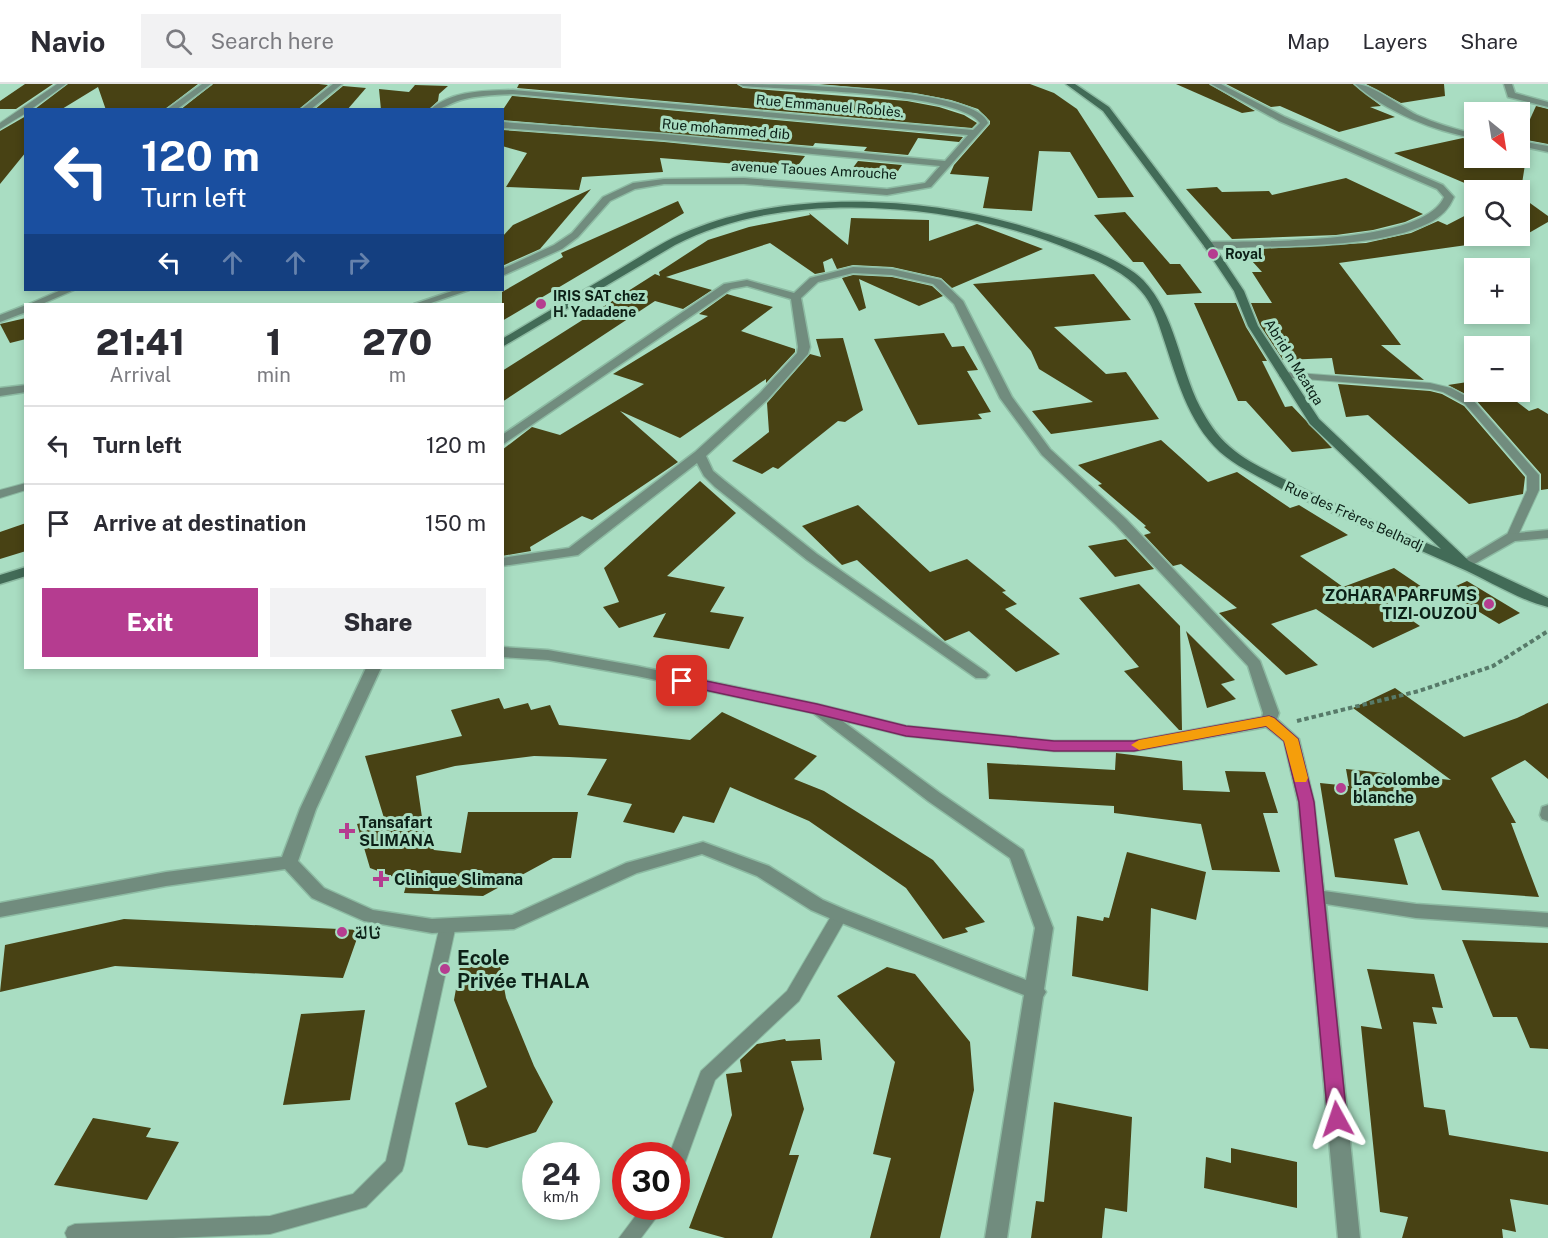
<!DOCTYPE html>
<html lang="en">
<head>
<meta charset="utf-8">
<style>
	body { margin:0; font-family:"Public Sans","Noto Naskh Arabic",sans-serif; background:#f2f2f3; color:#2b2b33; height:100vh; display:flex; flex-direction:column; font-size:22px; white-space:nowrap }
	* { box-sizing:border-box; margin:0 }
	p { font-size:20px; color:#7c7c81 }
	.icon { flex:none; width:33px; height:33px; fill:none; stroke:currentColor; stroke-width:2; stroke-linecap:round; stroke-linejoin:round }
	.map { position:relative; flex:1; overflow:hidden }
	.sheet { position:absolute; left:24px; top:219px; width:480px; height:366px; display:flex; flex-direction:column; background:#fff; border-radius:0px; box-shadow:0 3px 9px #0003 }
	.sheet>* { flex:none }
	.top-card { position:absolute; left:24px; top:24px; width:480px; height:183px; border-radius:0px; box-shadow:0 3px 9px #0003; background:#1a4fa0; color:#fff; overflow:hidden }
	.needle { width:39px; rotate:150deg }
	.fabs { position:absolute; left:1464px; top:18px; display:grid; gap:12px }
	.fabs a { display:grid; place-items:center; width:66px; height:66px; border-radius:0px; background:#fff; box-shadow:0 3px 9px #0003; font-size:30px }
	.speed { position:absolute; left:522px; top:1058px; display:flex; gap:12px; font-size:30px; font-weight:700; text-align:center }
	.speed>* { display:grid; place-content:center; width:78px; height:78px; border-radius:50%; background:#fff; box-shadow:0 3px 9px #0003; line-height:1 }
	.speed small { font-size:15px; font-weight:400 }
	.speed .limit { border:9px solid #d22; background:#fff; color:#111 }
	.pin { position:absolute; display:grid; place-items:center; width:51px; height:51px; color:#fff; margin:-26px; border-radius:12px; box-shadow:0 3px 9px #0006 }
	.me { position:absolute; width:66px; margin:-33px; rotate:355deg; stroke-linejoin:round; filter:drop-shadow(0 0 4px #0008) }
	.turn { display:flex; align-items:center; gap:21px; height:126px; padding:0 18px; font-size:27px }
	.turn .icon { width:78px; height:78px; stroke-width:2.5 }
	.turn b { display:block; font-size:42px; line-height:51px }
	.lanes { display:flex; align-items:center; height:57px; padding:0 18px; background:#0003; justify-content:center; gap:30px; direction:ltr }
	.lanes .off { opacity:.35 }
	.eta { display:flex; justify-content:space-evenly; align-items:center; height:102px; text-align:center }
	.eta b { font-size:36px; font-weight:800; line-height:42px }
	.cta { display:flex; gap:12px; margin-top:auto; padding:12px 18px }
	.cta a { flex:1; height:69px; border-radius:0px; background:#b53c90; color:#fff; font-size:24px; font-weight:800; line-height:69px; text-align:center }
	.cta a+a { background:#f2f2f3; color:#2b2b33 }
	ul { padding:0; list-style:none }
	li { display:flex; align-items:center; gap:18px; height:78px; padding:0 18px; border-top:2px solid #e1e1e2 }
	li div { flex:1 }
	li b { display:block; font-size:22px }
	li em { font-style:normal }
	header { display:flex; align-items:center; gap:36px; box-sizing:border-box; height:84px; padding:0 30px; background:#fff; border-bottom:2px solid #e1e1e2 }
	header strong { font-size:28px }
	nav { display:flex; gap:33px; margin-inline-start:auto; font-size:21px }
	.search { width:420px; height:54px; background:#f2f2f3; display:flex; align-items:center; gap:15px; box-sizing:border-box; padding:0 21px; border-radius:0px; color:#7c7c81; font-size:22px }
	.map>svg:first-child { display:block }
	.building { fill:#484214 }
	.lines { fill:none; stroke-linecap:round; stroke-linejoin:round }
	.lane-casing { stroke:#8dbba3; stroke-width:2 }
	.street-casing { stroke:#8dbba3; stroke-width:3 }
	.secondary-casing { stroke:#8dbba3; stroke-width:3 }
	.path { stroke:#577a69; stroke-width:4; stroke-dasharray:4.5 3; stroke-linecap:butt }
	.lane { fill:#718c7e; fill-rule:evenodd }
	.street { fill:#718c7e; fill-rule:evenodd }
	.secondary { fill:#426b57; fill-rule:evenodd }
	.route { fill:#b53c90; stroke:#76275e; stroke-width:1.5 }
	.slow { fill:#f59e0b }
	.poi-dot { fill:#b53c90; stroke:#a9ddc2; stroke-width:2 }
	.labels { text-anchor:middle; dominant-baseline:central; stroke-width:6; stroke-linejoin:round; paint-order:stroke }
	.far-street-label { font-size:14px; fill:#0c2017; stroke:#a9ddc2 }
	.far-poi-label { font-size:14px; font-weight:bold; fill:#0c2017; stroke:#a9ddc2; text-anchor:start }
	.poi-label { font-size:16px; font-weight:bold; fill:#0c2017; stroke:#a9ddc2; text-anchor:start }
	.near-poi-label { font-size:20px; font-weight:bold; fill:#0c2017; stroke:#a9ddc2; text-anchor:start }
</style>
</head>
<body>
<header>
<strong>Navio</strong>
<div class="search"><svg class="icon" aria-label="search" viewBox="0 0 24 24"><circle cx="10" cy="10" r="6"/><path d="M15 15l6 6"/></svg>Search here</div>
<nav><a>Map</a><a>Layers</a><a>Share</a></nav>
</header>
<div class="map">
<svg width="1548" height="1154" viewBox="0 0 1548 1154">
	<rect width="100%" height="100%" fill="#a9ddc2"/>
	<g class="building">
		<polygon points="25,0 53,0 16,25 0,25 0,17"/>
		<polygon points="68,0 198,0 164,26 106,26 98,3 62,25 35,25"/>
		<polygon points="213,0 319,0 328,1 298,26 180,26"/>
		<polygon points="519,0 737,0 743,4 907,17 939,23 964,31 977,39 972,44 517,4"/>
		<polygon points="819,0 1030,0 1054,9 1077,25 1134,113 1098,114 1070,68 1039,67 1032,127 983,124 989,93 950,90 954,81 990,40 990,37 978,25 951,16 915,9"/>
		<polygon points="1176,0 1209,0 1255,27 1242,29"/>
		<polygon points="1226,0 1353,0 1381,22 1370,23 1395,33 1339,48 1280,22 1271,23"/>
		<polygon points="1366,0 1444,0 1445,12 1401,19"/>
		<polygon points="415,1 448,2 439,10 438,17 428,26 381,26 379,5 409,8"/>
		<polygon points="343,2 366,4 347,26 314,26"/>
		<polygon points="512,12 513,12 963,53 959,58 918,54 908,71 864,67 867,63 815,59 813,62 502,36 502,27"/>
		<polygon points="1536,22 1548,25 1548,60 1521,55"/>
		<polygon points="26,32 26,68 0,100 0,47"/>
		<polygon points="502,46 664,58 805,72 796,84 740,78 738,80 660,74 663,88 582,93 579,106 506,103 527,69 502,62"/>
		<polygon points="1463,54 1474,58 1474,74 1526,74 1521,106 1481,106 1394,69"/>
		<polygon points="858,77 902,81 896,90 852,85"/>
		<polygon points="1346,94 1423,130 1405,138 1373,146 1336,151 1232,155 1186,105 1217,103 1222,108 1269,107 1272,111"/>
		<polygon points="591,105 540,165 502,182 502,153 513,141"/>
		<polygon points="1520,112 1548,132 1548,138 1520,154"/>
		<polygon points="678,117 684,129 502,237 502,208 563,173 561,169"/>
		<polygon points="1474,127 1474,160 1339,179 1401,261 1381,261 1424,296 1335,290 1332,274 1283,276 1260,241 1251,219 1272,219 1252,188 1262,188 1242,166 1366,159 1411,149 1438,137 1447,141"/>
		<polygon points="1125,128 1170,180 1180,180 1202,209 1167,211 1143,178 1133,178 1094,131"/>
		<polygon points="809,129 848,161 851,134 929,136 929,157 977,140 1043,165 952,204 941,194 892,183 853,181 837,185 832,174 823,178 825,188 815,190 770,159 666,193 712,206 683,225 655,217 502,318 502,287 655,190 660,192 659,188 708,156 749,143 810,131"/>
		<polygon points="1094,190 1131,236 1054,243 1106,290 1126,288 1159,335 1051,350 1032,327 1093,318 1039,285 1031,267 973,200"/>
		<polygon points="853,191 892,193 932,202 943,212 919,222 859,195 866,224 859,227 842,194"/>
		<polygon points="727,210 773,223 741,247 795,265 795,268 766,299 766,295 680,354 620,327 678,378 592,436 582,432 530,463 531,467 502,472 502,366 532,343 560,351 644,300 613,290 708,232 699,230"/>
		<polygon points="1194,219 1236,219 1246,243 1267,277 1262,277 1285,323 1292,322 1332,364 1292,368 1246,317 1238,317"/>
		<polygon points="26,234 26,255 10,259 0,240"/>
		<polygon points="944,249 952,263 964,262 978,286 967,287 991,328 978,330 982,335 918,341 874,255"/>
		<polygon points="843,254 863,326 845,338 838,337 778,385 773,383 762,390 732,377 769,348 767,319 810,270 821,273 816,255"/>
		<polygon points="1474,297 1474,308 1504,308 1529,327 1538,324 1548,330 1548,405 1541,406 1541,390 1475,315 1448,301"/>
		<polygon points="1338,300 1430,307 1442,310 1464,322 1525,393 1523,410 1469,420 1368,331 1346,333"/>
		<polygon points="1161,356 1208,398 1237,388 1290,424 1299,421 1348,451 1300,472 1343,503 1394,484 1422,503 1384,517 1420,542 1373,564 1316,525 1271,540 1318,581 1286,591 1219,529 1237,524 1181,480 1173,482 1144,451 1151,449 1144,443 1146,442 1098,401 1102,400 1078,381"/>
		<polygon points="700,397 736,429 667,492 725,503 710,528 744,533 729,565 653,553 666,529 619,544 603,523 619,518 604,484"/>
		<polygon points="858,421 930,488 967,475 1006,507 1002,508 1017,520 1005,525 1060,570 1016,588 969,547 945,557 857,476 842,481 802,442"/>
		<polygon points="26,439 26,467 0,475 0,448"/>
		<polygon points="1126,455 1154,485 1115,493 1088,462"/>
		<polygon points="1467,497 1520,529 1499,540 1445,507"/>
		<polygon points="1139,500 1180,542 1182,646 1179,646 1124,587 1139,583 1079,514"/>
		<polygon points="1186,547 1235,596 1221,600 1236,615 1207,624"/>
		<polygon points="1395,604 1464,653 1517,634 1548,619 1548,695 1525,676 1491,694 1516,739 1511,739 1539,813 1442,806 1419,747 1394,755 1408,801 1335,793 1320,699 1349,702 1346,685 1451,696 1353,624"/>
		<polygon points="499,614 504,625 528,619 531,626 550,621 559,641 690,656 722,628 817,672 794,695 824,707 933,776 985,838 965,844 968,848 943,855 906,804 809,737 730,703 714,739 683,732 674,749 623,738 632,720 587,711 607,675 569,673 534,672 455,682 416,692 425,754 434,766 461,769 468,728 578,728 571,774 553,774 483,812 404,809 407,798 370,784 357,740 384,734 365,672 462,652 451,626"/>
		<polygon points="1116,669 1182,677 1183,706 1230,708 1225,687 1265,688 1278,729 1263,729 1280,788 1212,786 1201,740 1114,729 1114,722 989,715 987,679 1115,686"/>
		<polygon points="1127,768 1206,788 1196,836 1151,824 1148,907 1072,892 1077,832 1103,837 1104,833 1109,834"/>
		<polygon points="124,835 360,846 343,894 115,882 0,908 5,861"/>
		<polygon points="1462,856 1548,859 1548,965 1530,964 1517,933 1493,933"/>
		<polygon points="499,876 506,914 534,982 553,1018 536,1048 487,1064 468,1061 455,1019 487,1003 454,916 461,877"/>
		<polygon points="887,883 915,890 970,958 974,1006 940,1154 870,1154 891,1074 873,1070 895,978 837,912"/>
		<polygon points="1367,885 1434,890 1443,924 1432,923 1437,940 1413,938 1424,1023 1445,1026 1449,1051 1548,1068 1548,1121 1510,1115 1516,1148 1502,1145 1503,1154 1402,1154 1408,1133 1380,1128 1361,942 1382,945"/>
		<polygon points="365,926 350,1016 283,1021 301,930"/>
		<polygon points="785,955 786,957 820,955 822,976 791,977 804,1025 789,1071 799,1071 772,1154 725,1154 689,1144 732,1031 726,990 742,988 740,976 757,960"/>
		<polygon points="1054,1018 1132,1033 1127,1128 1105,1124 1102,1154 1031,1154 1036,1117 1044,1118"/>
		<polygon points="93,1034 151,1044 146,1053 179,1058 147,1116 54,1101"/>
		<polygon points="1231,1064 1297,1078 1297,1124 1204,1104 1206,1073 1231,1079"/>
	</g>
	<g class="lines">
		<defs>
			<g id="lane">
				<polygon points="57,0 66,0 30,26 26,26 26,29 0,45 0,39"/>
				<polygon points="1284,288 1430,299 1451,304 1473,316 1539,391 1539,406 1516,456 1508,456 1506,453 1527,406 1527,392 1465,320 1443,308 1430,305 1280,293 1279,291"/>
				<polygon points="26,399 26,406 0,414 0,406"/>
				<polygon points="840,825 846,827 848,831 799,917 715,996 685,1079 683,1085 676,1087 676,1071 669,1071 701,987 787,907 834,827"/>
				<polygon points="448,835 454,837 456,841 404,1081 402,1087 366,1123 270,1150 173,1154 67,1154 65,1149 68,1143 75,1140 270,1132 353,1110 386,1077 440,841 442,837"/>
				<polygon points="643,1122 665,1122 641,1154 619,1154"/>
			</g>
			<g id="street">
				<polygon points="202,0 211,0 176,26 166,26"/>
				<polygon points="333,0 342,0 310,26 300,26"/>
				<path d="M739,0C776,0 978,3 988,39L931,103L887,111L744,100H664L635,105L610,117L578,153L562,165L502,192V185L554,161L572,149L603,113L633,99L664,95L744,94L887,105L925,99L940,82L664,56L502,44V38L664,50L945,77L968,51L513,10C496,11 478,11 461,16C450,19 442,26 430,26C452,6 485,7 513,6L973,46L980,39C959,8 785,6 743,2Z"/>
				<path d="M1211,0H1221L1285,33L1443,101L1454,113C1449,125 1441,133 1429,139C1384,162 1301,162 1251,163C1236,164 1219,166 1204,163V159L1208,158C1256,157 1424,161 1444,113L1437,105L1279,37Z"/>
				<path d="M1355,0C1373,0 1399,22 1417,31C1435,39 1455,45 1474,50V54C1436,48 1384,27 1355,0Z"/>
				<polygon points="1504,0 1512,0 1515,9 1548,18 1548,23 1508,13"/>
				<polygon points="1520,57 1548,62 1548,68 1520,62"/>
				<polygon points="853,183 892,185 941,196 963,217 1012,313 1050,365 1126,435 1260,577 1279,629 1277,635 1299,655 1314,718 1324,807 1416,820 1548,829 1548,843 1416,834 1326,820 1360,1154 1338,1154 1298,718 1284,657 1266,643 1134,667 1054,667 906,652 841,636 940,709 1023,766 1053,844 1044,905 1046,908 1043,913 1007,1154 985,1154 1024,911 834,836 811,826 757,792 702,770 637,789 514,845 432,849 364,837 312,814 285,785 166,802 0,833 0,819 166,788 282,773 300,725 366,584 381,584 316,725 298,777 324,804 373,826 432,835 512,831 626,779 703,758 769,782 823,816 846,826 1026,896 1035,844 1010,774 928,717 813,629 637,592 548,576 502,573 502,563 548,566 637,582 817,620 906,642 1054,657 1134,657 1262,633 1263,629 1248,582 1116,441 1042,371 1000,314 954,220 933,200 892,191 853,189 818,198 801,214 810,263 808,270 768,315 706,372 713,387 725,397 817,470 986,588 989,591 986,594 976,594 807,476 715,403 704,392 697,379 578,471 502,482 502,474 569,464 695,368 760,309 797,269 798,263 791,215 747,202 731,205 502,361 502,351 724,200 747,196 794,209 810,194"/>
				<polygon points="61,206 74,206 42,220 29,220"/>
				<polygon points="455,206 469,206 428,220 414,220"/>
				<polygon points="26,221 26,228 0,238 0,231"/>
				<polygon points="26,301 26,308 0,312 0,304"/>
				<polygon points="1548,446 1548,454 1515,457 1469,483 1459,483 1457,480 1507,450"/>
				<polygon points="1548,721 1548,737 1542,735 1540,731 1542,723"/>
			</g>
			<g id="secondary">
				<path d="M1066,0H1075L1109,23L1212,159L1244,207L1258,242L1319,335L1469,477L1548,514V523C1519,516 1486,495 1458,483C1398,456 1337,433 1278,403C1258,392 1237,383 1220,368C1187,337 1177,294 1163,253C1158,237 1152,219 1141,207C1124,187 1098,177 1074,167C960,119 788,102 675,161L502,263V255C541,232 579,209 618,186C642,172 665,156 691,146C788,106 922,112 1022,142C1055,152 1119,172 1143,196C1176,231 1179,282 1200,323C1208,338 1217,352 1230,363C1247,378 1268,387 1288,397C1337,423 1389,444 1441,465L1310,340L1248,242L1234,207L1204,162L1103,27Z"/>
				<polygon points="26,483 26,492 0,500 0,491"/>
			</g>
		</defs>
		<use href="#lane" class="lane-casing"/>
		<use href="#street" class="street-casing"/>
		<use href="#secondary" class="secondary-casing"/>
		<polyline class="path" points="1297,637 1419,607 1493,582 1548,547"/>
		<use href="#lane" class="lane"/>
		<use href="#street" class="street"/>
		<use href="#secondary" class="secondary"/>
	</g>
	<polygon class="route" points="682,592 817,620 906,642 1054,657 1134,657 1269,632 1274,634 1298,655 1314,718 1347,1035 1344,1040 1337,1043 1331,1040 1328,1035 1299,718 1284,657 1266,642 1134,667 1054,667 906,652 817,630 677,600 675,597"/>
	<polygon class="slow" points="1269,632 1274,634 1298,655 1308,694 1306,698 1295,698 1284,657 1266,642 1139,666 1131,661 1139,656"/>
	<g class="poi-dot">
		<circle cx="1213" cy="170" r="6"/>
		<circle cx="541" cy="220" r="6"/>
		<circle cx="1489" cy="520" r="6"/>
		<circle cx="1341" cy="704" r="6"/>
		<path d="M344 738h6v6h6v6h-6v6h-6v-6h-6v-6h6z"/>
		<path d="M378 786h6v6h6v6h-6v6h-6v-6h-6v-6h6z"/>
		<circle cx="342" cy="848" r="6"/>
		<circle cx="445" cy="885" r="6"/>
	</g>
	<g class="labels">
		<g class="far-street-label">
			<text transform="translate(830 22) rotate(5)">Rue Emmanuel Roblès.</text>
			<text transform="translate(726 45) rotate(5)">Rue mohammed dib</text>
			<text transform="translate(814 86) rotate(3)">avenue Taoues Amrouche</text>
			<text transform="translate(1294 278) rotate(58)">Abrid n Mɛatqa</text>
			<text transform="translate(1354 432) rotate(24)">Rue des Frères Belhadj</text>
		</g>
		<g class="far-poi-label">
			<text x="1225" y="170">Royal</text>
			<text x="553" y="212">IRIS SAT chez<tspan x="553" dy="16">H. Yadadene</tspan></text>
		</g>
		<g class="poi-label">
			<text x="1477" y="511" text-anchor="end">ZOHARA PARFUMS<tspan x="1477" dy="18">TIZI-OUZOU</tspan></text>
			<text x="1353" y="695">La colombe<tspan x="1353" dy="18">blanche</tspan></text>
			<text x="359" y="738">Tansafart<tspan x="359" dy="18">SLIMANA</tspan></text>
			<text x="394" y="795">Clinique Slimana</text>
		</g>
		<g class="near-poi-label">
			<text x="354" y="848">ثالة</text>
			<text x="457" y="874">Ecole<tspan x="457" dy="23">Privée THALA</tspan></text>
		</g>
	</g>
</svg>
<div class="fabs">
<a><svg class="needle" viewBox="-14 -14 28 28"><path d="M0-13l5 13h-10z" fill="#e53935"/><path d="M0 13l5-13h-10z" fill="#7c7c81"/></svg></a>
<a><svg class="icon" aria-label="search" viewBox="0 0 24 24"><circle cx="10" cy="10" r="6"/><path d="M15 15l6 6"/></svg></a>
<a>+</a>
<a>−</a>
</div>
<div class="speed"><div>24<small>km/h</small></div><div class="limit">30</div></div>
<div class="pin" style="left:682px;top:597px;background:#d93025"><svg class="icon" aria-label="arrive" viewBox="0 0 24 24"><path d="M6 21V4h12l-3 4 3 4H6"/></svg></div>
<svg class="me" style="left:1337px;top:1035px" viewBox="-20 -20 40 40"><path d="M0-17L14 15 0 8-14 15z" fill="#b53c90" stroke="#fff" stroke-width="4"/></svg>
<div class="top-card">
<div class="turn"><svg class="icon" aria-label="left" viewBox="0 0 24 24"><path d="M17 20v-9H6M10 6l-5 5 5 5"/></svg><div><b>120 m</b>Turn left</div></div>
<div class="lanes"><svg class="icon" aria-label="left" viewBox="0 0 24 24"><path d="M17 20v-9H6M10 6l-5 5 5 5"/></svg><svg class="icon off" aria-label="ahead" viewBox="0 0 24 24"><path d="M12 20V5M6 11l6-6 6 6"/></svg><svg class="icon off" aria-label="ahead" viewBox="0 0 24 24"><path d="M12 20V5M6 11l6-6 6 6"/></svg><svg class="icon off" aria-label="right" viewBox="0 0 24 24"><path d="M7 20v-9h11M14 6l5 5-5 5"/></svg></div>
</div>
<section class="sheet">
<div class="eta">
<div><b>21:41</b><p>Arrival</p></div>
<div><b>1</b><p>min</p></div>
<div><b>270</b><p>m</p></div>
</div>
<ul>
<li><svg class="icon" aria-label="left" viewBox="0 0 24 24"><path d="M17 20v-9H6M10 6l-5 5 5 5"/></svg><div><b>Turn left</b></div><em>120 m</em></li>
<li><svg class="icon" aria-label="arrive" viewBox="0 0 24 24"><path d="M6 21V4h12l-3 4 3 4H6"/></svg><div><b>Arrive at destination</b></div><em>150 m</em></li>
</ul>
<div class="cta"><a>Exit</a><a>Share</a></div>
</section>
</div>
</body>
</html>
